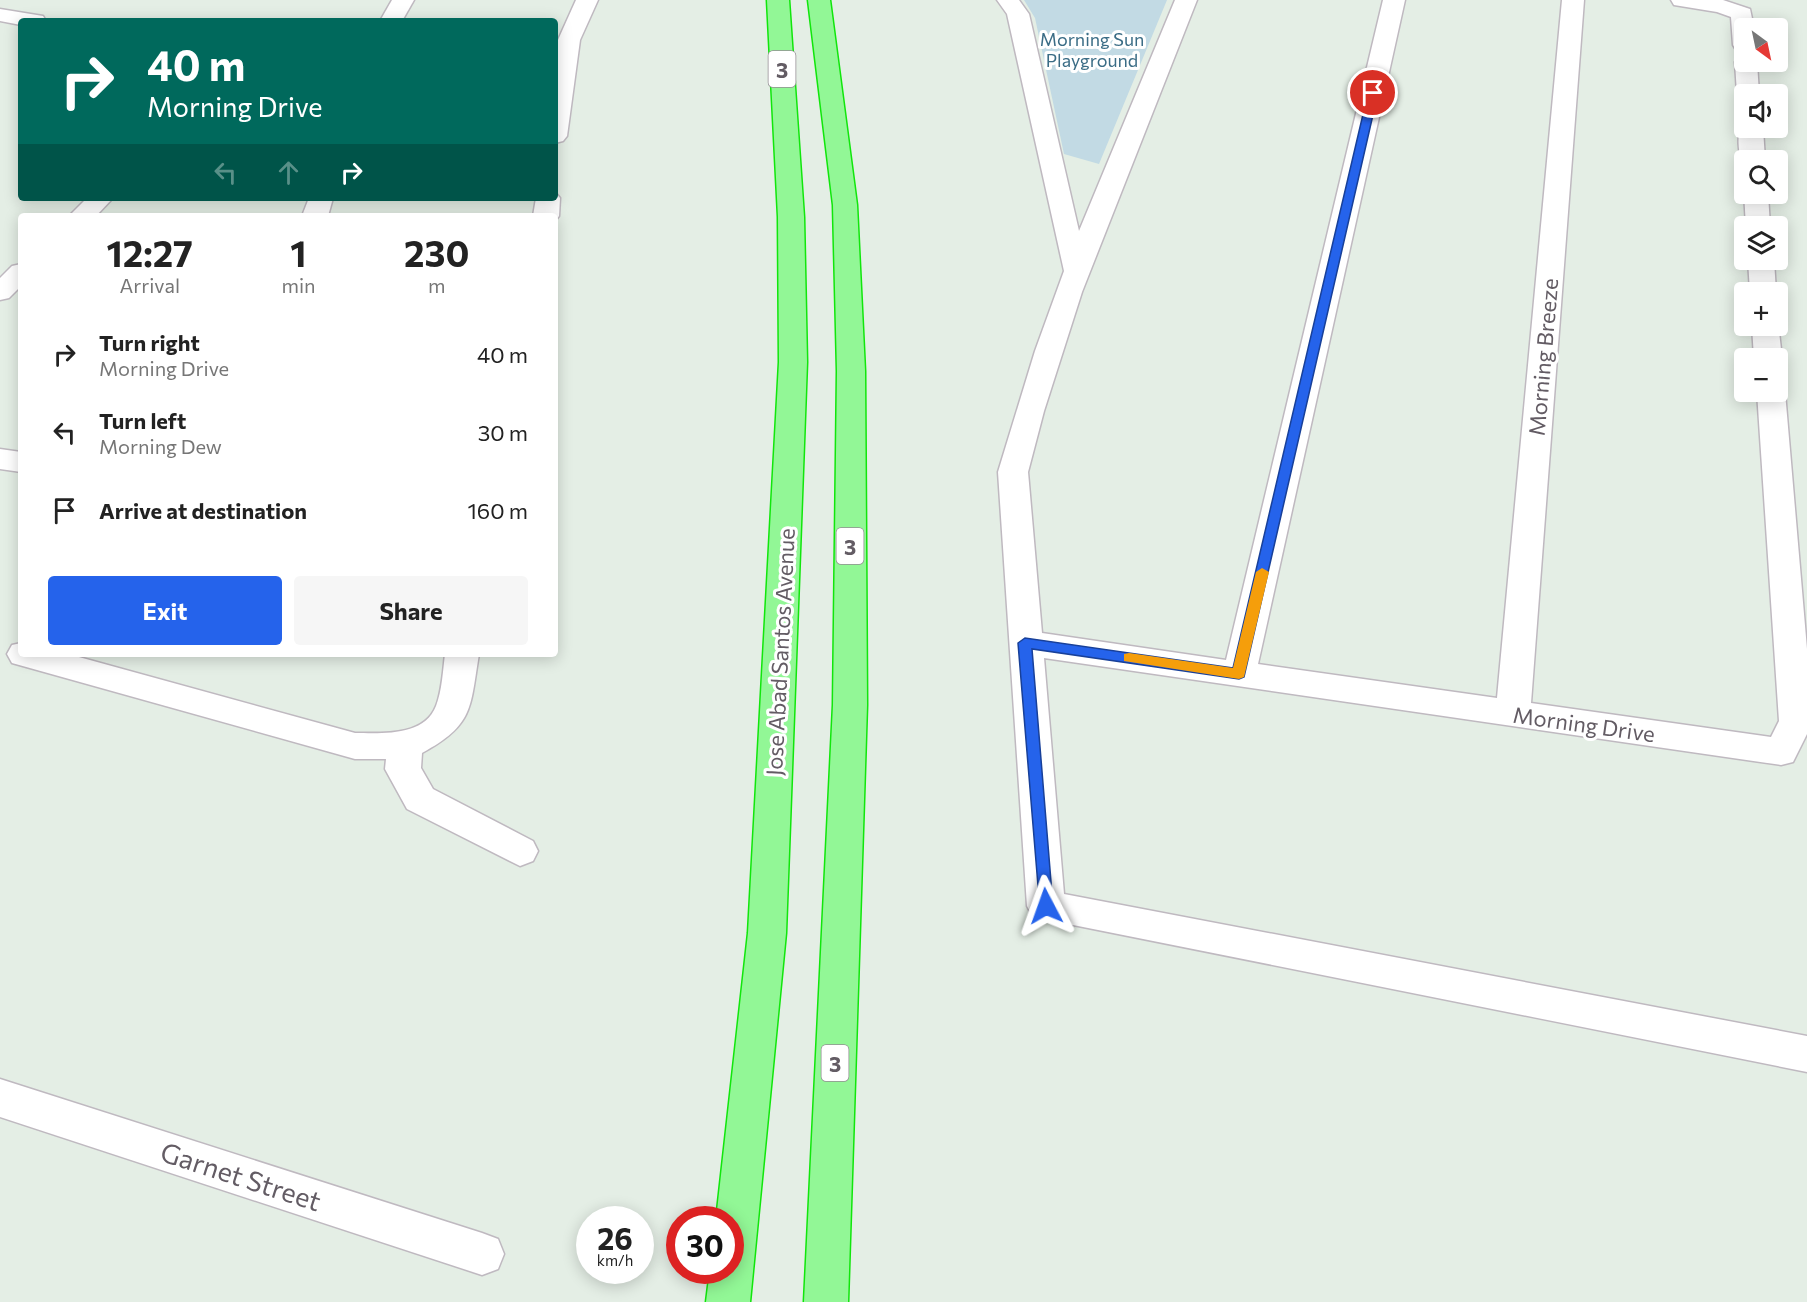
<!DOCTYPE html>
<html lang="en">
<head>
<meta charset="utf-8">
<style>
	body { margin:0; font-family:Commissioner,sans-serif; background:#f6f6f6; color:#222; height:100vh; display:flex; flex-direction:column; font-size:22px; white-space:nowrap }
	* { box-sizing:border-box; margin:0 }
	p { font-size:20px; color:#767676 }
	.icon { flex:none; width:33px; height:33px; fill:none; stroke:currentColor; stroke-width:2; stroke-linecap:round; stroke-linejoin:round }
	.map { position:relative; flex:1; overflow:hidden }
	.side { position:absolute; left:18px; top:213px; width:540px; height:444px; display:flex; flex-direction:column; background:#fff; border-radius:6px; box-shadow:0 3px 15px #0003 }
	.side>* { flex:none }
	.guide { position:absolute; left:18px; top:18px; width:540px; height:183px; border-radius:6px; box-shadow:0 3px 15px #0003; background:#00695c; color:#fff; overflow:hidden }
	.needle { width:39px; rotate:147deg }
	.buttons { position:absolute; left:1734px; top:18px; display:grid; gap:12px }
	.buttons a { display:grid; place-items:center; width:54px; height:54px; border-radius:6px; background:#fff; box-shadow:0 3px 15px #0003; font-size:30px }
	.speed { position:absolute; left:576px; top:1206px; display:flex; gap:12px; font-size:30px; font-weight:700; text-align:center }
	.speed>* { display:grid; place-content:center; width:78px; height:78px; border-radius:50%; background:#fff; box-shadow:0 3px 15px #0003; line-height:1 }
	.speed small { font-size:15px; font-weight:400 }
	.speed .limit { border:9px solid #d22; background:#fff; color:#111 }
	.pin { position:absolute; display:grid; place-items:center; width:51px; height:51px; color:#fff; margin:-26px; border:3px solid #fff; border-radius:50%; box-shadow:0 2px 6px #0007 }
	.me { position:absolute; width:66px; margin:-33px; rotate:356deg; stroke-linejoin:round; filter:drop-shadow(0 0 4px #0008) }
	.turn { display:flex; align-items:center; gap:21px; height:126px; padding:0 30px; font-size:27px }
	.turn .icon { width:78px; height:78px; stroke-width:2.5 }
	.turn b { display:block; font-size:42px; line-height:51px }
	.lanes { display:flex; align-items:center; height:57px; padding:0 30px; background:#0003; justify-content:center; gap:30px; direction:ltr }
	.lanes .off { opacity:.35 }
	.eta { display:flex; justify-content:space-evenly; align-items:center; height:102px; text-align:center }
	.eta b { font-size:36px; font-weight:700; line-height:42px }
	.button { display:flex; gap:12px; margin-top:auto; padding:12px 30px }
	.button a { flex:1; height:69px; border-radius:6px; background:#2563eb; color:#fff; font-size:24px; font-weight:700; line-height:69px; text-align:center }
	.button a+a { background:#f6f6f6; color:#222 }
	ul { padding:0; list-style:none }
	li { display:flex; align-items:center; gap:18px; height:78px; padding:0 30px }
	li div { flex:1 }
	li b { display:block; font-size:22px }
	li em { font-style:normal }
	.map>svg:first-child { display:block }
	.green { fill:#c2dae4 }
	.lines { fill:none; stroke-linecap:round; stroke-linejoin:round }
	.minor-casing { stroke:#bfb9c0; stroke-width:3 }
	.highway-casing { stroke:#11e60c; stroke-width:3 }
	.minor { fill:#fff; fill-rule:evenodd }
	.highway { fill:#92f796; fill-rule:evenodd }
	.route { fill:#2563eb; stroke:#184099; stroke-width:1.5 }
	.slow { fill:#f59e0b }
	.labels { text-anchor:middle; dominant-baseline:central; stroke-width:6; stroke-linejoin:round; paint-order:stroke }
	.far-park-label { font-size:18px; fill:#3a6c85; stroke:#fff }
	.shield { fill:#fff; stroke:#928d92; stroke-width:1.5 }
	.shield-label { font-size:21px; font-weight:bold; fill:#635c64 }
	.street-label { font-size:22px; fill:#635c64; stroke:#fff }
	.near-street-label { font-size:27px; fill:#635c64; stroke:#fff }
</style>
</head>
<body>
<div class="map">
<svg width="1807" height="1302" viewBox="0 0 1807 1302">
	<rect width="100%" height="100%" fill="#e4eee5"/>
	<polygon class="green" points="1024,0 1167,0 1099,164 1064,154 1035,18"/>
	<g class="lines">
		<defs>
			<g id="minor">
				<polygon points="392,0 414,0 402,21 380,21"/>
				<polygon points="576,0 598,0 580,40 567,136 563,141 555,143 555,59 558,40"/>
				<polygon points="997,0 1019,0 1029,14 1079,231 1175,0 1197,0 1082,292 1044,411 1028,472 1042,633 1226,660 1383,0 1405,0 1258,664 1497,698 1562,0 1584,0 1531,703 1771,737 1779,721 1757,392 1778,392 1778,385 1785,392 1807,649 1807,734 1793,762 1781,765 1044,658 1064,894 1807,1036 1807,1072 1033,917 1027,906 998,472 1035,351 1064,271 1007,14"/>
				<polygon points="1671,0 1723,0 1750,9 1754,28 1744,28 1744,51 1736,50 1733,45 1731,17 1717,12 1674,5"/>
				<polygon points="0,9 43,16 46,21 21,21 21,25 0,21"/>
				<polygon points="1744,56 1744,62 1757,62 1759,94 1744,94 1744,100 1737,94 1735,62 1738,57"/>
				<path d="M1743,123L1744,128H1763L1765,160H1744V165C1738,156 1736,132 1743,123Z"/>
				<polygon points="555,192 560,198 559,216 555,221 555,216 533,216 536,198 555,198"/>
				<polygon points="1744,193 1768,194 1770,226 1746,226"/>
				<polygon points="87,198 113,198 96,216 69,216"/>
				<polygon points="309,198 333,198 328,216 302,216"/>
				<polygon points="1748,260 1774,260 1776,292 1750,292"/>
				<polygon points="21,264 21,286 9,298 0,300 0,278 12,266"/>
				<polygon points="1778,323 1782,358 1778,364 1778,358 1754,358 1752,326 1778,326"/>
				<polygon points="0,449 21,452 21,472 0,469"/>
				<path d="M21,643V654H68L355,733C381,733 424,737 436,706C442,691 443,670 445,654H479C470,708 474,725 422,753L421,768L433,789L533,841L538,851L533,861L520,866L407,809L385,769L386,759H355L12,663L7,654L12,645Z"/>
				<polygon points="0,1079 482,1233 498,1239 504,1254 498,1269 482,1275 0,1117"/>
			</g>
			<g id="highway">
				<polygon points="767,0 789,0 804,217 807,362 786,933 750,1302 706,1302 710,1270 730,1270 730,1220 716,1220 748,933 779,362 778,217"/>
				<polygon points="808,0 830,0 857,205 865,371 867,705 848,1302 804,1302 833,705 837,371 833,205"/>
			</g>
		</defs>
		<use href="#minor" class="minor-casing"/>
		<use href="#highway" class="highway-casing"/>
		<use href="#minor" class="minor"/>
		<use href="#highway" class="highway"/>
	</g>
	<polygon class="route" points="1373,90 1378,93 1244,677 1239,679 1032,649 1053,906 1051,910 1040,910 1018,643 1025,638 1233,668 1368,93"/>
	<polygon class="slow" points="1262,568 1269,572 1244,677 1239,679 1124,661 1124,654 1129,653 1233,668 1256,572"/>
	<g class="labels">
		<g class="far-park-label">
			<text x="1092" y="39">Morning Sun<tspan x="1092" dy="21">Playground</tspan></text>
		</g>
		<g class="shield">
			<rect x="768.5" y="51" width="27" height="36" rx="4.5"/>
			<rect x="836.5" y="528" width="27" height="36" rx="4.5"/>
			<rect x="821.5" y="1045" width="27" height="36" rx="4.5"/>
		</g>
		<g class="shield-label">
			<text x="782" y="69">3</text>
			<text x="850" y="546">3</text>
			<text x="835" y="1063">3</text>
		</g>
		<g class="street-label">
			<text transform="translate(1543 357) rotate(-85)">Morning Breeze</text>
			<text transform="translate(780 652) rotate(-87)">Jose Abad Santos Avenue</text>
			<text transform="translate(1584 724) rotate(8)">Morning Drive</text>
		</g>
		<g class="near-street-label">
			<text transform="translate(241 1176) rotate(18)">Garnet Street</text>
		</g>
	</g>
</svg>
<div class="buttons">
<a><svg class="needle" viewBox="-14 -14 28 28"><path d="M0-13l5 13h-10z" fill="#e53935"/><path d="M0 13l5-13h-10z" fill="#767676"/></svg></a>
<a><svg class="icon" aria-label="sound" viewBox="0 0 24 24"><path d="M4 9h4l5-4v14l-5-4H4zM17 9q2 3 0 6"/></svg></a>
<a><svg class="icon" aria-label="search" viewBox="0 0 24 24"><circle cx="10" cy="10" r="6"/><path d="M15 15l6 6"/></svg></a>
<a><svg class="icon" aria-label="layers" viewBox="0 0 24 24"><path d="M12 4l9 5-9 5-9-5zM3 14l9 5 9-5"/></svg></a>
<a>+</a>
<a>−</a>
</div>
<div class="speed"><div>26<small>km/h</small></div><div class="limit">30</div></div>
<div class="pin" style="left:1373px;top:93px;background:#d93025"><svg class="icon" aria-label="arrive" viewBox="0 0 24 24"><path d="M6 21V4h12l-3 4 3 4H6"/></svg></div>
<svg class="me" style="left:1046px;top:906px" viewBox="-20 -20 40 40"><path d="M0-17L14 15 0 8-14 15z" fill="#2563eb" stroke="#fff" stroke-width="4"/></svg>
<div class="guide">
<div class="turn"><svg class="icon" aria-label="right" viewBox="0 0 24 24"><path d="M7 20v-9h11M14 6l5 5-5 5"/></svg><div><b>40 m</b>Morning Drive</div></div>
<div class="lanes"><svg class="icon off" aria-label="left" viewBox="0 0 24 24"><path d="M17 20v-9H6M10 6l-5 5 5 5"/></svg><svg class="icon off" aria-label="ahead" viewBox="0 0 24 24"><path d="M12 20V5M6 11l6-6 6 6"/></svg><svg class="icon" aria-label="right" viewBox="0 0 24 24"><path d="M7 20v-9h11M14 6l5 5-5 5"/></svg></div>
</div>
<section class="side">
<div class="eta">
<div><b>12:27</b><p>Arrival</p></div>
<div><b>1</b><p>min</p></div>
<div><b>230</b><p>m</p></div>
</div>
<ul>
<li><svg class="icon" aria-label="right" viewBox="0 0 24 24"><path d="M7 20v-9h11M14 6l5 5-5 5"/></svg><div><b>Turn right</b><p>Morning Drive</p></div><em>40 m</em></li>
<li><svg class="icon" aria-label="left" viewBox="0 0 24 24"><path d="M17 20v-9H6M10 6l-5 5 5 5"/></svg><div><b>Turn left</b><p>Morning Dew</p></div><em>30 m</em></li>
<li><svg class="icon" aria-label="arrive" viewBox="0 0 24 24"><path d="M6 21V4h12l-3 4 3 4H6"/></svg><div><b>Arrive at destination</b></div><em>160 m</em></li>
</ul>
<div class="button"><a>Exit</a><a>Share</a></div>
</section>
</div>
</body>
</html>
